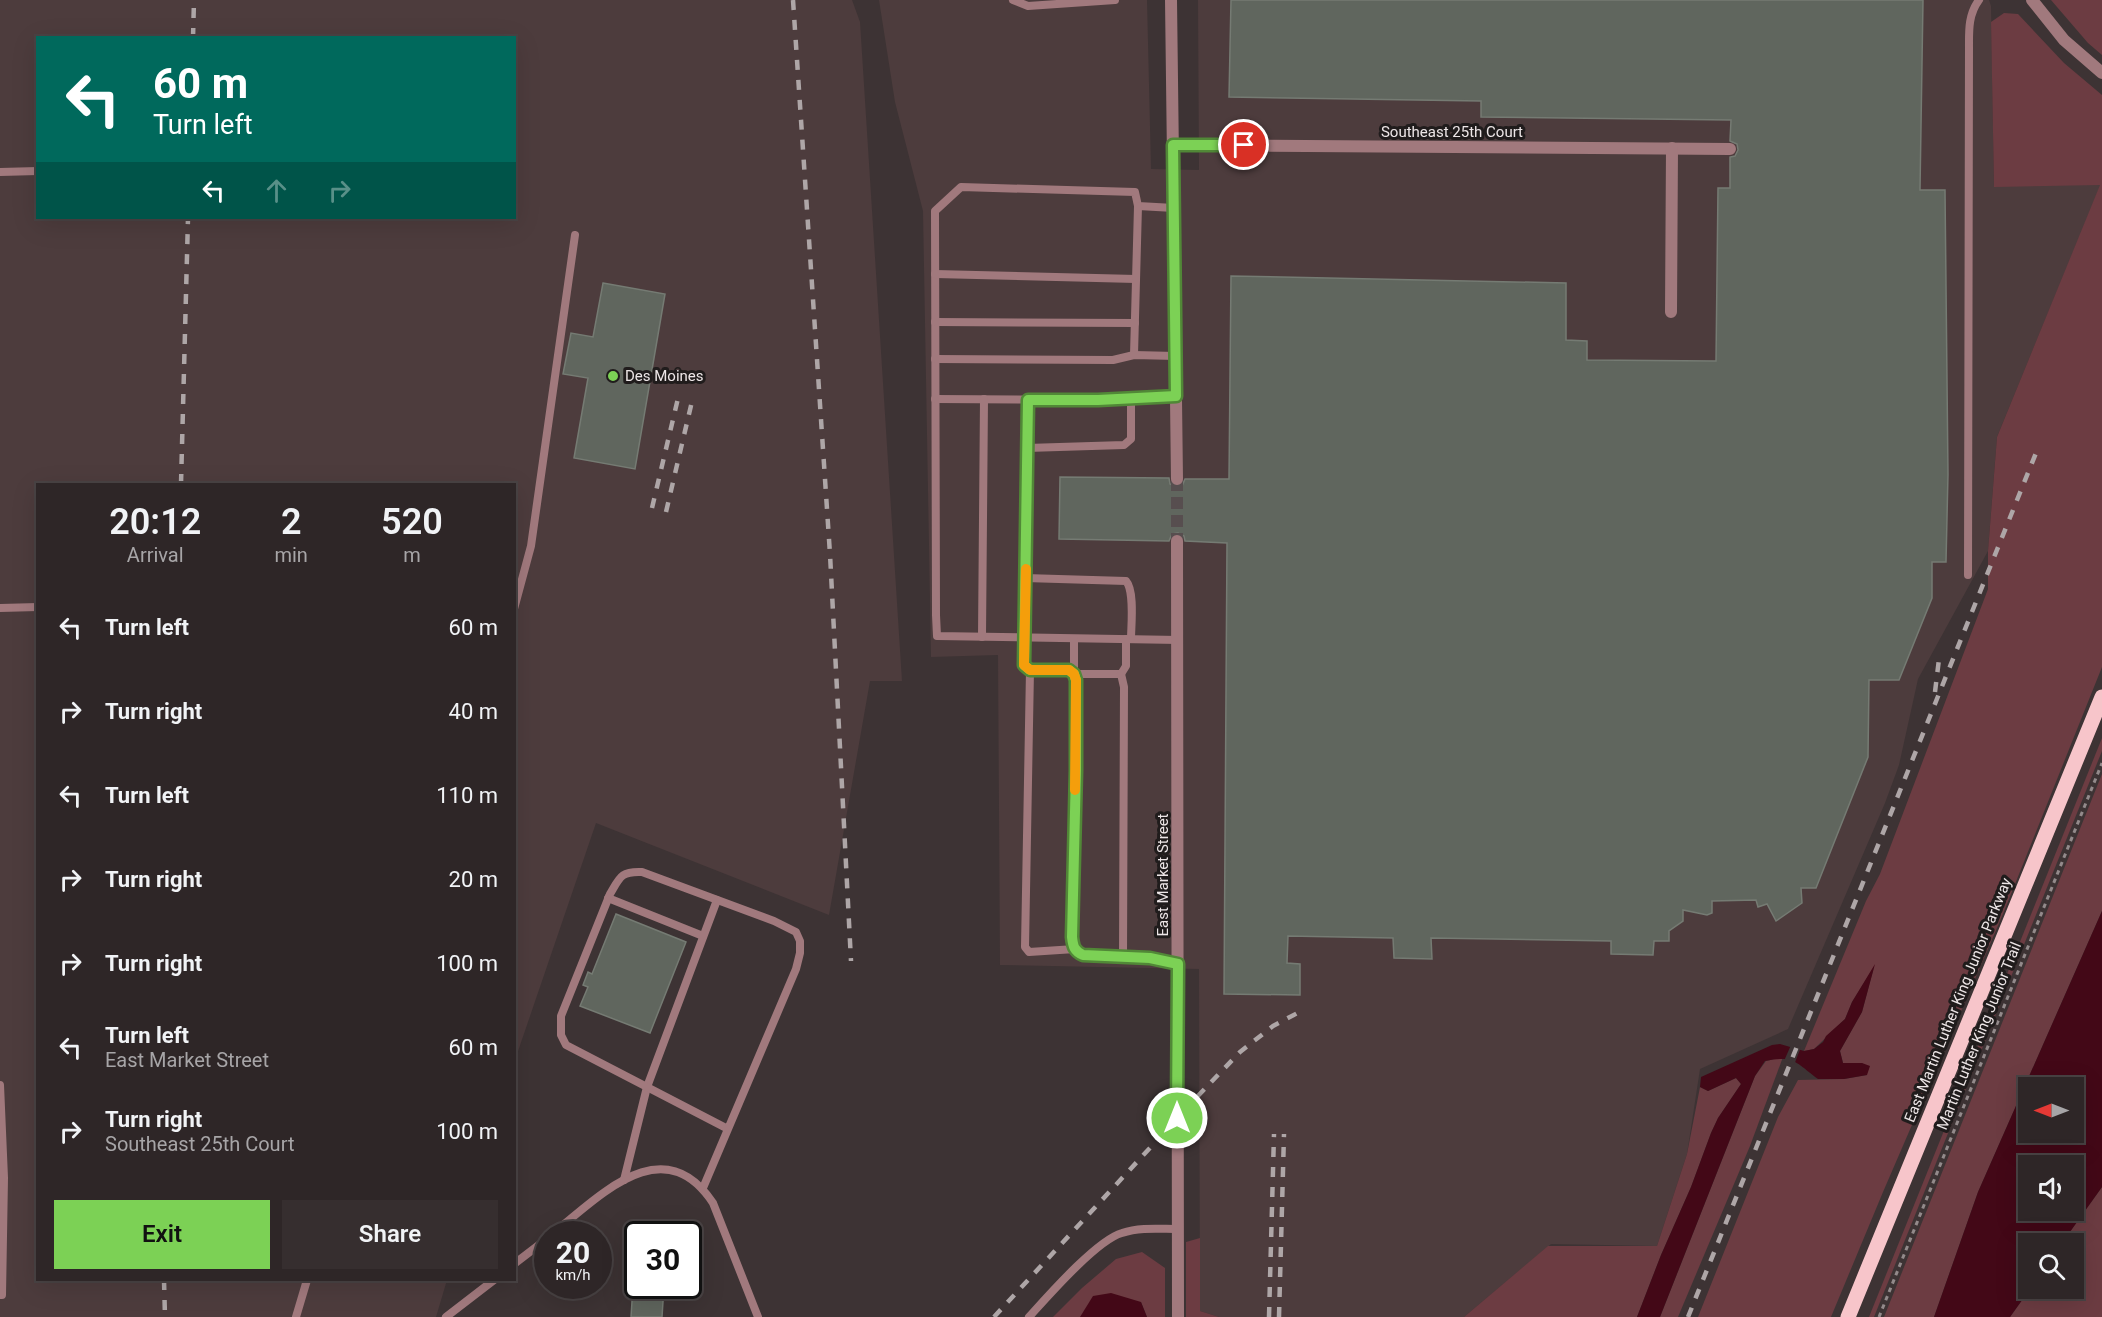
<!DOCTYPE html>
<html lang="en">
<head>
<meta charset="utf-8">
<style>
	body { margin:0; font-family:Roboto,sans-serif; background:#362e2f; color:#f1f3f6; height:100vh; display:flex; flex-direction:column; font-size:22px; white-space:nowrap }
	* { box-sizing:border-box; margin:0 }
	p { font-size:20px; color:#a7a5a7 }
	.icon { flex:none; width:33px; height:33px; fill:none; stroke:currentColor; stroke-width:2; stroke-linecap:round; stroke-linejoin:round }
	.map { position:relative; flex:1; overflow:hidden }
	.sheet { position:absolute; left:36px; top:483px; width:480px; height:798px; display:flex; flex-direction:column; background:#2e2627; border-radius:0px; box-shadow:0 6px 24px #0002,0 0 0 2px #494344 }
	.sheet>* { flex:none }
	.banner { position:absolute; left:36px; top:36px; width:480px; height:183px; border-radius:0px; box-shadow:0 6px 24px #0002,0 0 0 2px #494344; background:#00695c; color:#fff; overflow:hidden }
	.needle { width:39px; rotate:270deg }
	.buttons { position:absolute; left:2018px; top:1077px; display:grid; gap:12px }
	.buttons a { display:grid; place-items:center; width:66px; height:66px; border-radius:0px; background:#2e2627; box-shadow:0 6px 24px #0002,0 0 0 2px #494344; font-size:30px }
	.speed { position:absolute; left:534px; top:1221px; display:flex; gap:12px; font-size:30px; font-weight:700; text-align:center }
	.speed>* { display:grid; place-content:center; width:78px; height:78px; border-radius:50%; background:#2e2627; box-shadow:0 6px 24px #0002,0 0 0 2px #494344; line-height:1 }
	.speed small { font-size:15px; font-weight:400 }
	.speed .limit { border:3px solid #111; border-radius:9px; background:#fff; color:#111 }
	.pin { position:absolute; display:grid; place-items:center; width:51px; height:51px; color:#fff; margin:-26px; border:3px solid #fff; border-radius:50%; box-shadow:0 2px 6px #0007 }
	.me { position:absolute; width:66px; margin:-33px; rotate:0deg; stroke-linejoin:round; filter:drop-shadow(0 0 4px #0008) }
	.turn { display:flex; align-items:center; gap:21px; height:126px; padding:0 18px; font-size:27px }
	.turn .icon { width:78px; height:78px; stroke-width:2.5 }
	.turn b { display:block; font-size:42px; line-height:51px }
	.lanes { display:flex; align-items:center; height:57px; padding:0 18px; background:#0003; justify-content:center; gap:30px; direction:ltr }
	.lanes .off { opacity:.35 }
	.eta { display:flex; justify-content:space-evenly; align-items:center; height:102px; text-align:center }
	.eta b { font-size:36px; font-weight:600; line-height:42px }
	.primary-button { display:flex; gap:12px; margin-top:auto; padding:12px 18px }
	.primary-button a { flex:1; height:69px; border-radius:0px; background:#7cd155; color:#111; font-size:24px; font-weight:600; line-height:69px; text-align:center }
	.primary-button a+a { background:#362e2f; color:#f1f3f6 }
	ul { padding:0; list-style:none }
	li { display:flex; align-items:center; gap:18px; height:84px; padding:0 18px }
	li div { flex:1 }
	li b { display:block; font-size:22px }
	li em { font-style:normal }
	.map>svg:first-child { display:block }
	.built { fill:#4d3c3d; fill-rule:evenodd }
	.green { fill:#6c3c42 }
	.water { fill:#430817; fill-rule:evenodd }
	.pier { fill:#3d3334 }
	.building { fill:#60665e; stroke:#757b73; stroke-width:1.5 }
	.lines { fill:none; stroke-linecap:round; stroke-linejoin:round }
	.minor-tunnel { stroke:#574e4f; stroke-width:12; stroke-dasharray:12 6; stroke-linecap:butt }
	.path { stroke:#938a8b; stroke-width:3; stroke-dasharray:4.5 4.5; stroke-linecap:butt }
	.service { stroke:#a1797d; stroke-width:8 }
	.minor { stroke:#a1797d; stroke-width:12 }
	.tertiary { stroke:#a1797d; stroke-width:12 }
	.primary { stroke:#f7c5ca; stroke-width:15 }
	.rail { stroke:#aea6a7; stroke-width:4.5; stroke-dasharray:10 10; stroke-linecap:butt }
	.route-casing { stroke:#518837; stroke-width:15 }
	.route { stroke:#7cd155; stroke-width:10 }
	.slow { stroke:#f59e0b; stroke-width:10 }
	.poi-dot { fill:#7cd155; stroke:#201c1c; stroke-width:2 }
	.labels { text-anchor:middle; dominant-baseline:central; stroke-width:6; stroke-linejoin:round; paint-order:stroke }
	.street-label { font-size:15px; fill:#ede6e7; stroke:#201c1c }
	.poi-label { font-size:15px; fill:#ede6e7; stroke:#201c1c; text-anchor:start }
</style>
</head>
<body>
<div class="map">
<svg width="2102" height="1317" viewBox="0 0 2102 1317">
	<rect width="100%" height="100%" fill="#3d3334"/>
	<g class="built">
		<path d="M0,0H852L860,22L902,681H870L829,915L596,823L515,1060L514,484H38V1280H447L436,1317H0ZM38,38H514V218H38Z"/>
		<polygon points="879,0 1147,0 1151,169 1199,170 1198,0 1989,0 1991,6 1994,186 2101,184 1997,437 1988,551 1918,679 1899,765 1885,803 1788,1029 1700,1069 1687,1154 1657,1246 1551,1244 1464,1317 1219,1317 1200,1311 1199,969 1000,965 998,655 931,657 923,211 895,102"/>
	</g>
	<g class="green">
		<polygon points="2051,0 2102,0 2102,55 2088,43"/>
		<polygon points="2004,13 2018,14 2064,63 2102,95 2102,667 2003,914 1883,1192 1831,1317 1698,1317 1778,1117 1798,1080 1844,1079 1867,1075 1862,1063 1843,1063 1840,1051 1862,1012 1874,967 1852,1002 1845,1019 1814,1049 1804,1051 1866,901 1880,874 1988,589 1988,551 1997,437 2100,185 1994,187 1991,22"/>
		<polygon points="2102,738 2102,751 1874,1317 1869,1317"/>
		<polygon points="2102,774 2102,911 1978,1192 1934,1317 1884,1317"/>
		<polygon points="1783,1057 1750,1146 1678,1317 1660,1317 1755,1076 1766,1061"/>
		<polygon points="1736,1078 1741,1084 1718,1118 1711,1133 1691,1187 1661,1255 1637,1317 1464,1317 1548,1246 1657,1246 1687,1154 1700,1087 1708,1091"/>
		<polygon points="2102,1187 2102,1317 2010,1317 2030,1289 2073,1288 2073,1244 2062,1243"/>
		<polygon points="1200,1238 1200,1311 1219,1317 1186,1317 1186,1242"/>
		<polygon points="1142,1252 1165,1268 1165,1317 1147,1317 1141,1302 1080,1317 1053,1317 1082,1288 1116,1259"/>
	</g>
	<g class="water">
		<path d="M2102,911V1187L2062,1243L2028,1244V1288L2030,1289L2010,1317H1934L1978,1192ZM2028,1088H2073V1132H2028ZM2028,1166H2073V1210H2028Z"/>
		<path d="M1875,964L1862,1012L1840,1051L1843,1063H1862L1870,1066L1867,1075L1844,1079H1818C1796,1063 1795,1055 1765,1061L1755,1076L1660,1317H1637L1661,1255L1691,1187L1711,1133L1718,1118L1741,1084L1736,1078L1708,1091L1700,1087L1701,1077L1772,1045L1780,1044L1804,1051L1814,1049L1823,1042L1826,1036L1845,1019L1852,1002Z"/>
		<polygon points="1111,1293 1141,1302 1147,1317 1080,1317 1093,1296"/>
	</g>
	<polygon class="pier" points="1791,1045 1801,1047 1794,1065 1784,1061"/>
	<g class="building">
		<polygon points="1231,0 1923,0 1920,190 1945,190 1948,474 1946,562 1932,562 1932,598 1899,680 1869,680 1868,757 1816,888 1801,888 1802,903 1776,921 1767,904 1758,907 1756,900 1712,901 1712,913 1707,915 1683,910 1683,921 1669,931 1669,941 1654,941 1653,955 1611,954 1611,941 1431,938 1432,959 1394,958 1393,938 1288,936 1287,963 1300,964 1300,995 1224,994 1227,543 1185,541 1184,536 1178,533 1172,534 1169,541 1059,539 1060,477 1169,478 1170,484 1177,487 1182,486 1185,479 1229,479 1231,276 1566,283 1566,340 1587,341 1587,360 1716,361 1718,188 1730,188 1730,157 1735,156 1738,150 1737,144 1730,141 1731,120 1481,117 1481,101 1229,97"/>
		<polygon points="603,283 665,294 635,469 574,458 588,378 563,374 571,333 593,337"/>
		<polygon points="616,914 686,942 650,1033 580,1006 588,987 583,985 588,972 592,974"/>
		<polygon points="633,1286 664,1286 662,1317 631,1317"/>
	</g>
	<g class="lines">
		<polyline class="minor-tunnel" points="1177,479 1177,541"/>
		<polyline class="path" points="1879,1317 2102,763"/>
		<g class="service">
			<polyline points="1013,0 1028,6 1115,0"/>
			<polyline points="0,172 38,171"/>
			<polyline points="1174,208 1138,206 1135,192 961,187 935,211 936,615 937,636 1179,640"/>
			<polyline points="935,274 1136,279"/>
			<polyline points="935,322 1135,323"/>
			<polyline points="1134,355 1138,206"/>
			<polyline points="935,359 1113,360 1134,355 1176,356"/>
			<polyline points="935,399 1098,400 1176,397"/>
			<path d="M1028,400L1025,665L1030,670H1069L1074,674L1076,680V770L1072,937C1073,946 1074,951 1083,955L1150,958L1178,964"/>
			<polyline points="1027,448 1124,445 1131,439 1131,399"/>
			<path d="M1968,575L1969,48C1969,31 1968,15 1979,0"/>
			<path d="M1025,578L1126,581C1135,591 1131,626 1131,639"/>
			<polyline points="0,608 38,607"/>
			<polyline points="514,609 531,546 575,235"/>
			<polyline points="982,637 984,399"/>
			<polyline points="1074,639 1074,674 1121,674 1126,666 1126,639"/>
			<polyline points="1030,670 1025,947 1029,952 1075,949"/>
			<polyline points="1121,674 1124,687 1123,957"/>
			<polyline points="608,898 703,936"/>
			<polyline points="0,1085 4,1178 2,1295 0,1295"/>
			<polyline points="624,1180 647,1087 717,900"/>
			<path d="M703,1188L796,969L800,953V941L796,932L774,921L642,872C621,871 620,877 610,894L561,1016V1035L566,1045L728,1129"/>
			<path d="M552,1234C600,1196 663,1128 713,1203L758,1317"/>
			<polyline points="514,1264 548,1238"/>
			<polyline points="296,1317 307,1280"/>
			<polyline points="446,1317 494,1280"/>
			<path d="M1029,1317C1048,1296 1097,1240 1122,1233C1140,1227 1159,1229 1177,1229"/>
		</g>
		<g class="minor">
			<polyline points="1171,0 1177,479"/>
			<polyline points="1173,145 1730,149"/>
			<polyline points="1671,312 1672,148"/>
			<polyline points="1177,541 1178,1317"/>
		</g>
		<polyline class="tertiary" points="2032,0 2064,40 2102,73"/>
		<polyline class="primary" points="1848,1317 2102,697"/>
		<g class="rail">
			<polyline points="793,0 830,554 851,961"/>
			<polyline points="193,38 194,0"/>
			<polyline points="181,484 188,218"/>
			<polyline points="652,508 679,394"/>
			<polyline points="666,512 693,397"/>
			<polyline points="1935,692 1939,659"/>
			<polyline points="164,1280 165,1317"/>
			<polyline points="994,1317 1195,1099 1240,1052 1273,1026 1305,1009"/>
			<polyline points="1269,1317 1274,1134"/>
			<polyline points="1279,1317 1284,1134"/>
			<polyline points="1688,1317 2038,448"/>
		</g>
	</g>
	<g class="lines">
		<defs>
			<path id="route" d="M1177,1118L1178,964L1150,958L1083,955C1074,951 1073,946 1072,937L1076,770V680L1074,674L1069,670H1030L1024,665L1028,400H1098L1176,396L1173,145H1244"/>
		</defs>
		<use href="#route" class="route-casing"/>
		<use href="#route" class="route"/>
		<polyline class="slow" points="1026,569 1024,665 1030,670 1069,670 1074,674 1076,680 1075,790"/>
	</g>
	<circle class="poi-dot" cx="613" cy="376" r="6"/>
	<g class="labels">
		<g class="street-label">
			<text x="1452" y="132">Southeast 25th Court</text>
			<text transform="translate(1163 875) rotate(-90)">East Market Street</text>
			<text transform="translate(1958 1000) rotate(-68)">East Martin Luther King Junior Parkway</text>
			<text transform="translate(1979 1036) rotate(-68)">Martin Luther King Junior Trail</text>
		</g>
		<g class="poi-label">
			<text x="625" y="376">Des Moines</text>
		</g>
	</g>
</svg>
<div class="buttons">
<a><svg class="needle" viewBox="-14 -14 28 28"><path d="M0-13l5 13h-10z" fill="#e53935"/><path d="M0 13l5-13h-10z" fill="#a7a5a7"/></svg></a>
<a><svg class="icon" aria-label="sound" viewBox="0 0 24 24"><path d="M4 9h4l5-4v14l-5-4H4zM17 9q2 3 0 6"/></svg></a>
<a><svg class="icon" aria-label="search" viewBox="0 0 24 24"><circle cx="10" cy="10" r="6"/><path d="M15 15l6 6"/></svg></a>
</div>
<div class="speed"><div>20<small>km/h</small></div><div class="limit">30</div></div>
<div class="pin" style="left:1244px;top:145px;background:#d93025"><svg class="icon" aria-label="arrive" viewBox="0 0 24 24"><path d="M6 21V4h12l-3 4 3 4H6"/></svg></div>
<svg class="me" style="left:1177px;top:1118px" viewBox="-20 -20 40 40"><circle r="17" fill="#7cd155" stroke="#fff" stroke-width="3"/><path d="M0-11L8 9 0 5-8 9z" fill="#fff"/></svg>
<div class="banner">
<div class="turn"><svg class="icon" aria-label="left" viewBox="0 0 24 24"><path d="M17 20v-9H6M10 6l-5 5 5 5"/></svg><div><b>60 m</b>Turn left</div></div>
<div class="lanes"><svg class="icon" aria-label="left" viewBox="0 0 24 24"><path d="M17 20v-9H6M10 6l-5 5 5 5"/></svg><svg class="icon off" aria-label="ahead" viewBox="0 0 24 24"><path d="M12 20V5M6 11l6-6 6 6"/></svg><svg class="icon off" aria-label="right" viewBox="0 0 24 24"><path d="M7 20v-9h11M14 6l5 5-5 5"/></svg></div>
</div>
<section class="sheet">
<div class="eta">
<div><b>20:12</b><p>Arrival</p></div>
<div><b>2</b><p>min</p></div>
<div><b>520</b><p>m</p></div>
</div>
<ul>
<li><svg class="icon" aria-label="left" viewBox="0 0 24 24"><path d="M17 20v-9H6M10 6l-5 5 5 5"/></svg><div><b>Turn left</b></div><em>60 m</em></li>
<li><svg class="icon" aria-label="right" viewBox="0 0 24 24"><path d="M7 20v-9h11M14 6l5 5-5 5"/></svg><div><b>Turn right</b></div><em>40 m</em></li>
<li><svg class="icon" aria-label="left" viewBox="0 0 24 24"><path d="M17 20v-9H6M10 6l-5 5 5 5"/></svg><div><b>Turn left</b></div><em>110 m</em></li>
<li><svg class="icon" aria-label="right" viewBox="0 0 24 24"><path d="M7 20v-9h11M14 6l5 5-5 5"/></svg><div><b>Turn right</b></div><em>20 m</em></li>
<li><svg class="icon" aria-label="right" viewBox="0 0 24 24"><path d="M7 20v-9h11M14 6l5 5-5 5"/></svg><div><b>Turn right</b></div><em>100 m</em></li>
<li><svg class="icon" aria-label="left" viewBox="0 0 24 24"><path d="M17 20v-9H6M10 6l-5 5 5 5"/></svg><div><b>Turn left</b><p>East Market Street</p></div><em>60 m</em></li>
<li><svg class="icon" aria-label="right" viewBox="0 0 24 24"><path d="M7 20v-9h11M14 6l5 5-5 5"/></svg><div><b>Turn right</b><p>Southeast 25th Court</p></div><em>100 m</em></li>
</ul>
<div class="primary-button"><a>Exit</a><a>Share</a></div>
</section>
</div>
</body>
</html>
